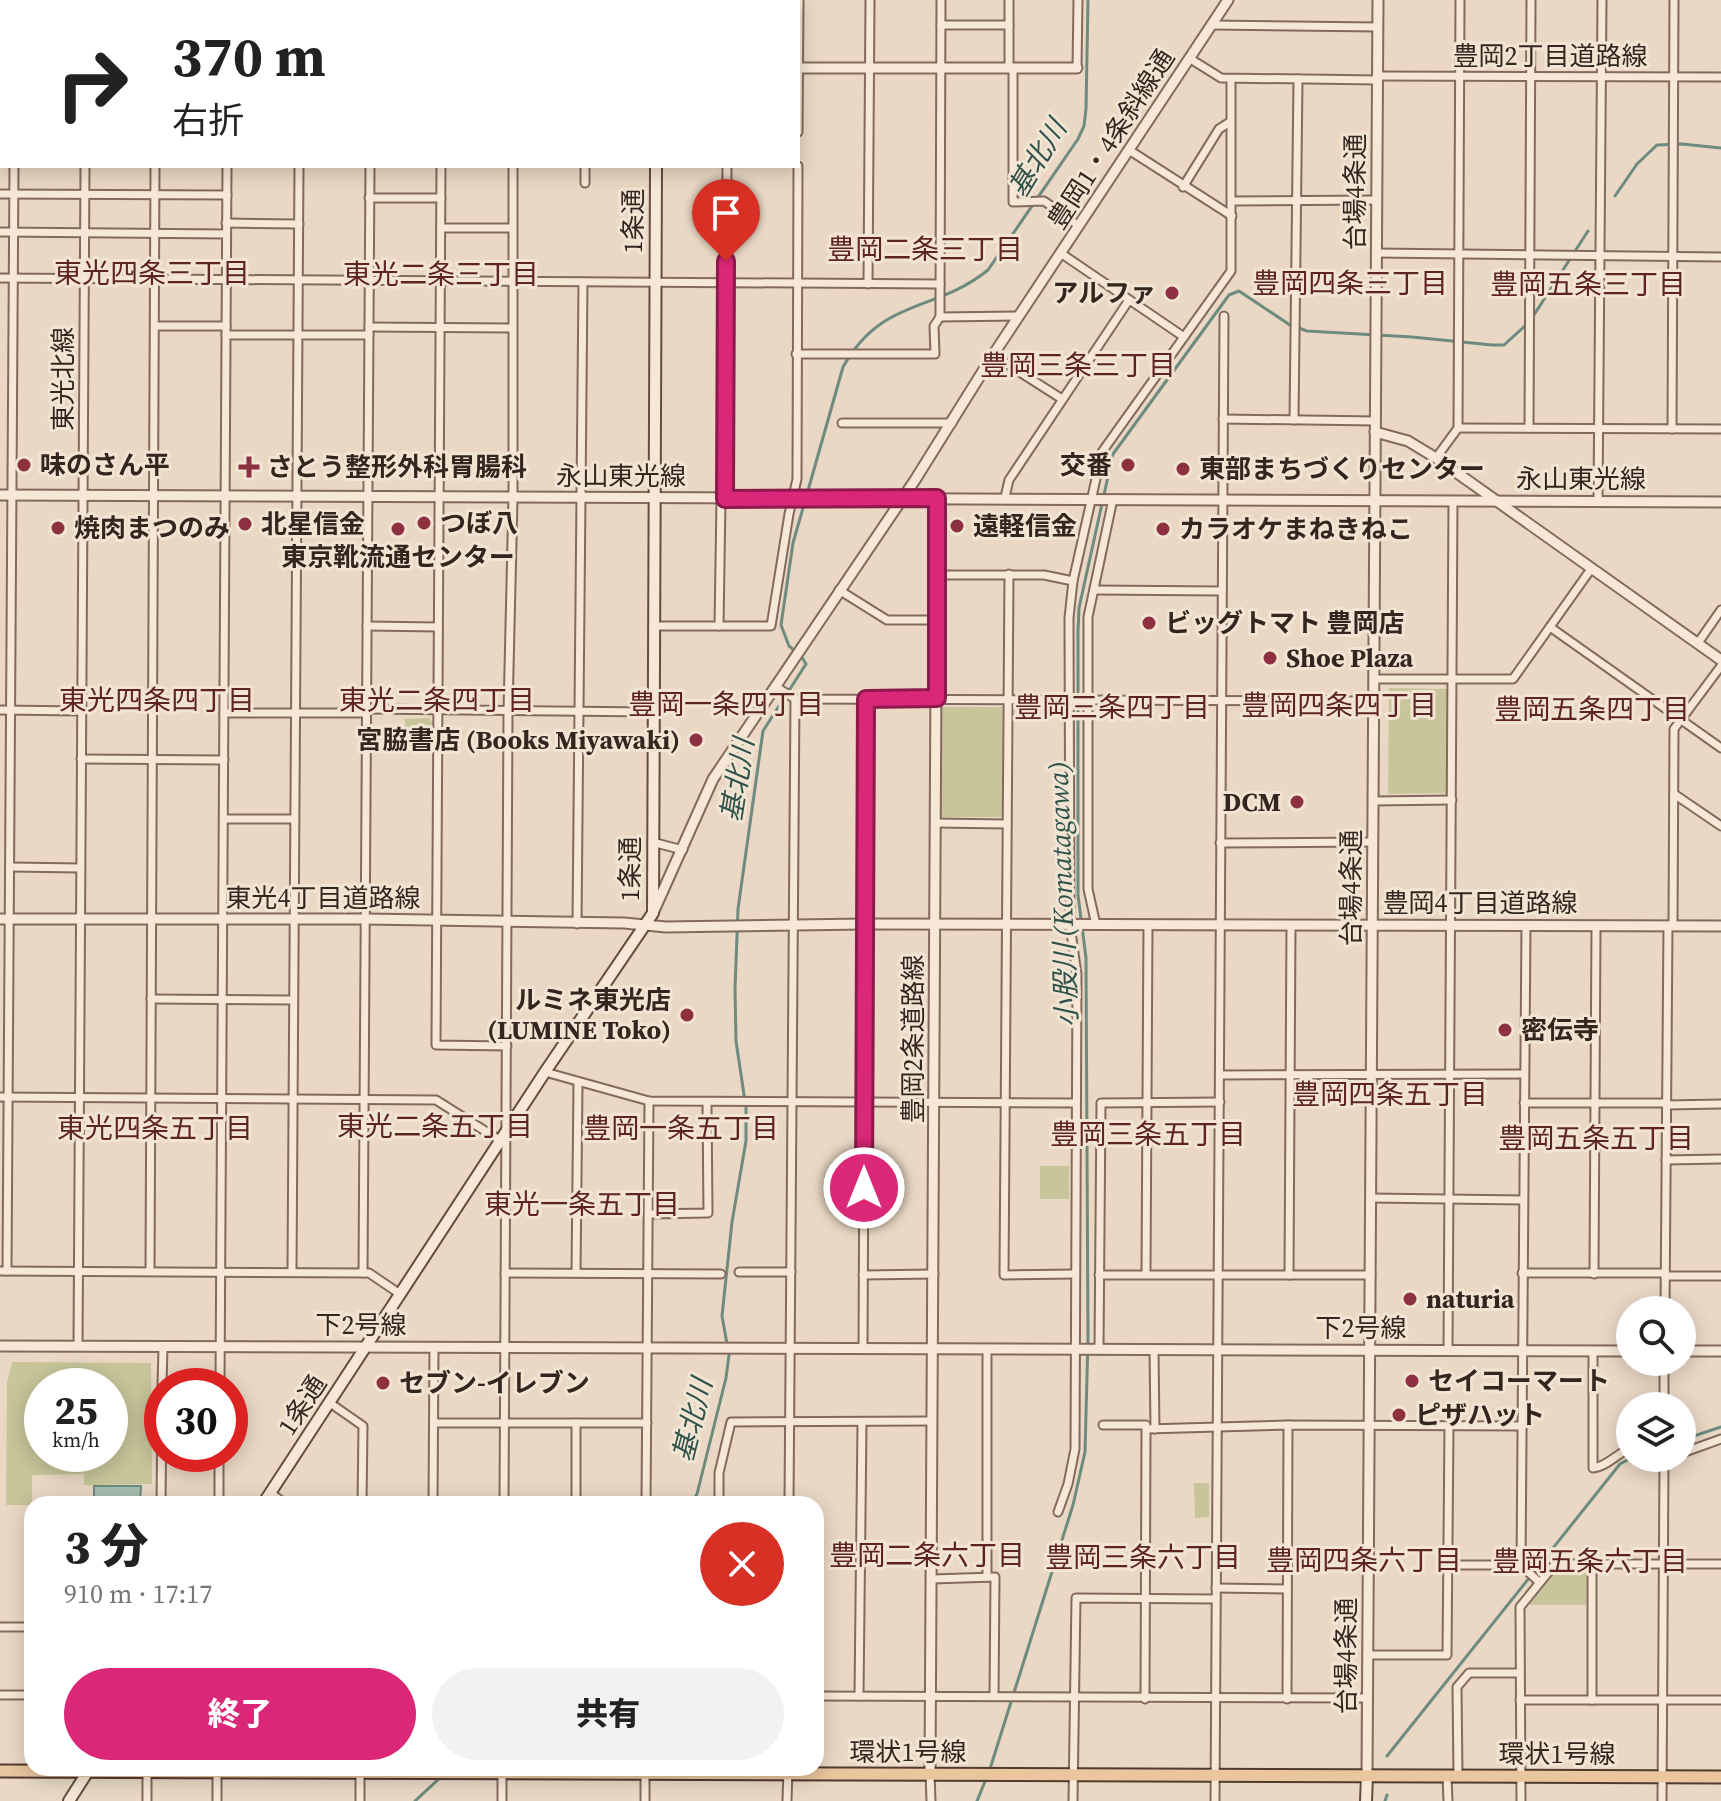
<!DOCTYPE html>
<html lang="ja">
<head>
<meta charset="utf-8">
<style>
	body { margin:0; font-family:"Source Serif 4","Noto Sans JP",serif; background:#f2f2f2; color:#222; height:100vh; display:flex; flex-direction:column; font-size:30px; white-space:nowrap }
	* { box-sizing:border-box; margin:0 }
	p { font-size:26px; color:#767676 }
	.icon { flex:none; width:44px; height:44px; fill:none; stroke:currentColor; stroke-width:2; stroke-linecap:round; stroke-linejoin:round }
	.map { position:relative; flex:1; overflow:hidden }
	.panel { position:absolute; left:24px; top:1496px; width:800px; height:280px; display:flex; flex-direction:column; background:#fff; border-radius:24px; box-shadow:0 4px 20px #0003 }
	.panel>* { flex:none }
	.banner { position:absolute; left:0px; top:0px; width:800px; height:168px; box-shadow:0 4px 20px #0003; background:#fff; color:#222; overflow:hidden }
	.tools { position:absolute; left:1616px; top:1296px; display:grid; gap:16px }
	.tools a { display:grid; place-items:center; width:80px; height:80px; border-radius:50%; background:#fff; box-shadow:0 4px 20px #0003; font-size:40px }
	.speed { position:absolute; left:24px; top:1368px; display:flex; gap:16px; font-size:40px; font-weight:700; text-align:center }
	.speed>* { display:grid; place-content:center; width:104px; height:104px; border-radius:50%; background:#fff; box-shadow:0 4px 20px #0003; line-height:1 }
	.speed small { font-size:20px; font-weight:400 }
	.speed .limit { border:12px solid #d22; background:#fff; color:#111 }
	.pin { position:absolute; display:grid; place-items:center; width:68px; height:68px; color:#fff; margin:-82px -34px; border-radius:50% 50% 50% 0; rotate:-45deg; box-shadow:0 0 8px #0007 }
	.pin .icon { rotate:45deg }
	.me { position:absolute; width:88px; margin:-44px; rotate:0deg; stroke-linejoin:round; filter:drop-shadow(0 0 6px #0008) }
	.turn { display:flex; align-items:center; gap:28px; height:168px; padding:0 40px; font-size:36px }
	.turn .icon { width:104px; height:104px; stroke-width:2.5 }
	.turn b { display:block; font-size:56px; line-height:68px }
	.round { display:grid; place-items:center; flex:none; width:84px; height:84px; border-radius:42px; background:#f2f2f2 }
	.overview { display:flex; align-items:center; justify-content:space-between; height:136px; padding:0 40px }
	h1 { font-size:48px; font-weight:800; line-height:60px }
	.button { display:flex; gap:16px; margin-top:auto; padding:16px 40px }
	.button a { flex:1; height:92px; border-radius:48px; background:#db2777; color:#fff; font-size:32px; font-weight:800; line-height:92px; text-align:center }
	.button a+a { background:#f2f2f2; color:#222 }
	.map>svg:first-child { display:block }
	.green { fill:#c7c599; fill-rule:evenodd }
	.water { fill:#a5bdb2; stroke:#6d8b7e; stroke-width:2 }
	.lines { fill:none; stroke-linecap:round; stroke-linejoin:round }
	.stream { stroke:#6d8b7e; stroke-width:3 }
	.minor-casing { stroke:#836a5c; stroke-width:11 }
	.tertiary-casing { stroke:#836a5c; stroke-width:13 }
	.secondary-casing { stroke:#654c3f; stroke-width:14 }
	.primary-casing { stroke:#513a30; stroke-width:15 }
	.minor { stroke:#f6e7d6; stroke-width:7 }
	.tertiary { stroke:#f6e7d6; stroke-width:9 }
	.secondary { stroke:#f6e7d6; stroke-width:10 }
	.primary { stroke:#eac69f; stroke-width:11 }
	.route-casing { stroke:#8e194d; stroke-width:20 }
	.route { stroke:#db2777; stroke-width:14 }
	.poi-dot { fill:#8d3141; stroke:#f2e4d3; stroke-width:3 }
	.labels { text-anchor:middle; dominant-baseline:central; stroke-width:6; stroke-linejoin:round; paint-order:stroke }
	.street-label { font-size:26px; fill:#34261f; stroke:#f2e4d3 }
	.poi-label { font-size:26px; font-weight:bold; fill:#34261f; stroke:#f2e4d3; text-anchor:start }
	.water-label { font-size:28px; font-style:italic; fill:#2f534b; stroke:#f2e4d3 }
	.neighbourhood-label { font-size:28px; fill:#5d2422; stroke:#f2e4d3 }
</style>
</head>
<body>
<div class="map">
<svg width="1721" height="1801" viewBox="0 0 1721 1801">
	<rect width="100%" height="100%" fill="#ead8c4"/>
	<g class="green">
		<polygon points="1389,688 1449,689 1448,793 1388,794"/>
		<rect x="941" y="707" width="61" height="110"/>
		<polygon points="429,718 432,722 431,743 405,743 405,719"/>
		<rect x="1040" y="1166" width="29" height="33"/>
		<path d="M12,1362L151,1363L152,1484L84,1485V1474L32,1475V1505H6L7,1383ZM110,1386V1454H42V1386Z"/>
		<polygon points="1194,1483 1209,1483 1209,1517 1195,1518"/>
		<polygon points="1587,1568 1586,1605 1529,1605 1558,1569"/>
	</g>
	<polygon class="water" points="94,1486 141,1486 140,1504 94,1504"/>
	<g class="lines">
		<g class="stream">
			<polyline points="1615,196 1637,164 1657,145 1682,144 1721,148"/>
			<polyline points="1532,318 1588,231"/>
			<path d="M807,494L843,367C882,297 935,313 988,270L1078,139L1084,126L1086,109L1088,0"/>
			<polyline points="795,651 789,646 781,625 793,543 805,501"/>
			<polyline points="1682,1440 1721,1427"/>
			<polyline points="691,1504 697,1494 726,1378 729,1355 722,1316 732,1222 746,1141 746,1108 736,1041 735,989 738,909 763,731 806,664 801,656"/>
			<polyline points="1387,1756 1620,1464 1631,1458"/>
			<polyline points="989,1772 1073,1505 1085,1452 1088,1338 1086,958 1078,895 1078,631 1079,608 1113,454 1229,295 1239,291 1290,325 1307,331 1412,337 1492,345 1504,345 1527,324"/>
			<polyline points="415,1801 442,1776"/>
			<polyline points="977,1801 986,1779"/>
			<polyline points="1385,1801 1387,1795"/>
		</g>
		<defs>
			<g id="minor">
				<polyline points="1009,0 1009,68"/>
				<polyline points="15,2 15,0"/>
				<polyline points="86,2 86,0"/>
				<polyline points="153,2 153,0"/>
				<polyline points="228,2 228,0"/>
				<polyline points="300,2 300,0"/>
				<polyline points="371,2 371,0"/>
				<polyline points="442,2 442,0"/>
				<polyline points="514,2 514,0"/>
				<polyline points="585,2 585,0"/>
				<polyline points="728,2 728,0"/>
				<polyline points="941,25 1009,25"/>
				<polyline points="1212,25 1378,27"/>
				<polyline points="1189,58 1221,78 1378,80"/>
				<polyline points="1013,68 1013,202 1044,201 1079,226"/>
				<polyline points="1077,68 1078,0"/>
				<polyline points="1378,76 1721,77"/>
				<polyline points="0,118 2,118"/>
				<polyline points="798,132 799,0"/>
				<polyline points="1129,150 1232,216"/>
				<polyline points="0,157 2,157"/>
				<polyline points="441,166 436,1045 507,1046"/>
				<polyline points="585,166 585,183"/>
				<polyline points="1183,187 1219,129 1230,122"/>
				<polyline points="0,194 227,195"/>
				<polyline points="369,198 441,198"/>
				<polyline points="1232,201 1377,200"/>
				<polyline points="226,223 299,224"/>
				<polyline points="441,228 512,228"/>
				<polyline points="0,232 226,234"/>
				<polyline points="1377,253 1721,257"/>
				<polyline points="1062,254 1184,337"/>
				<polyline points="0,278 940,284"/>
				<polyline points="868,284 870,0"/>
				<polyline points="940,317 1019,316"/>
				<polyline points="155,326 226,326"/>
				<polyline points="369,327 512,328"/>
				<polyline points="226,335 369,335"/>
				<polyline points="796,354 935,354 934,326 940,317 940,304 941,0"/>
				<polyline points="993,355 1062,399"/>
				<polyline points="1223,419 1376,421"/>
				<polyline points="1294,420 1298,79"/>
				<polyline points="842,423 952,423"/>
				<polyline points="1458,428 1721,429"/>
				<polyline points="1529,428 1531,0"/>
				<polyline points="1672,429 1674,0"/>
				<polyline points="1436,458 1458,428 1460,0"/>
				<polyline points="1005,497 1009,480 1129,300"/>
				<polyline points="725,499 727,166"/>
				<polyline points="1598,500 1602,0"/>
				<polyline points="1009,574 1004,1275 1075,1274"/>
				<polyline points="937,575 1044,575 1073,581"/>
				<polyline points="839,590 887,620 937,620"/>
				<polyline points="1094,590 1222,591"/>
				<polyline points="367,626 438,627"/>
				<polyline points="653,626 771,626 789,514 797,479 798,166"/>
				<polyline points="719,626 721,499"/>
				<polyline points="1550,627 1721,748"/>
				<polyline points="1698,643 1721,610"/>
				<polyline points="1374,679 1513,679 1591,569"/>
				<polyline points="775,686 795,699 1375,701"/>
				<polyline points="367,709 652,712"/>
				<polyline points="0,710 81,711"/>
				<polyline points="224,713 367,713"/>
				<polyline points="81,759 224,760"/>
				<polyline points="1674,794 1721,826"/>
				<polyline points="1374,801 1452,800"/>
				<polyline points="224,819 293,819"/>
				<polyline points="936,823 1007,824"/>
				<polyline points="652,842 683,850"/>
				<polyline points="1220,843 1373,842"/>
				<polyline points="10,867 80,868"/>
				<polyline points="577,924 583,282"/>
				<polyline points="1096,925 1088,889 1088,617 1113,499"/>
				<polyline points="1673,926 1674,729 1721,666"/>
				<polyline points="151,999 293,1000"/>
				<polyline points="545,1072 649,1101 1075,1103"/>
				<polyline points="1220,1075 1524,1074"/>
				<polyline points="0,1097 436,1100 501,1141"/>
				<polyline points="1524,1103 1666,1103"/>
				<polyline points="1666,1105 1721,1104"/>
				<polyline points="1666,1160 1721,1159"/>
				<polyline points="1371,1198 1523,1200"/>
				<polyline points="649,1214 708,1213 707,1102"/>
				<polyline points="0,1271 369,1273 400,1294"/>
				<polyline points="7,1271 14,166"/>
				<polyline points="150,1271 155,166"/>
				<polyline points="292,1272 299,166"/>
				<polyline points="739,1272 791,1272"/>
				<polyline points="363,1273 370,166"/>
				<polyline points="505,1273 721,1274"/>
				<polyline points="576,1273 578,1083"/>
				<polyline points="1522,1273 1665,1273"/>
				<polyline points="1146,1274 1148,924"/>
				<polyline points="1594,1274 1596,926"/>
				<polyline points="863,1275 934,1274"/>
				<polyline points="1099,1275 1371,1275"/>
				<polyline points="1289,1275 1291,925"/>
				<polyline points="1665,1276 1721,1276"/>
				<polyline points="1665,1310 1668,926"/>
				<polyline points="78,1346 85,166"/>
				<polyline points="863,1349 866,699"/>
				<polyline points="987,1349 987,1577"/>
				<polyline points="1099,1350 1101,1103 1220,1102"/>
				<polyline points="1154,1350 1155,1429"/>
				<polyline points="1448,1350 1453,501"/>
				<path d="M1593,1351V1468C1606,1467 1617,1454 1630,1448"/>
				<polyline points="162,1386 163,1347"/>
				<polyline points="220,1386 227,166"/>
				<polyline points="330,1403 363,1426 362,1504"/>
				<polyline points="1664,1406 1664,1362"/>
				<polyline points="434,1423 647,1423"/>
				<polyline points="1103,1425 1146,1425 1146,1429 1288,1425 1522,1426"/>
				<polyline points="1682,1453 1721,1439"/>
				<polyline points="271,1493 285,1504"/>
				<polyline points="161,1504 162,1408"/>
				<polyline points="219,1504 219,1454"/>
				<polyline points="433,1504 434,1347"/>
				<polyline points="504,1504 508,712 513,498 513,166"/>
				<polyline points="576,1504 576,1423"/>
				<polyline points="646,1504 649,1101"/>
				<polyline points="719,1504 719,1473 731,1422 932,1421"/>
				<polyline points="789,1504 795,699"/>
				<polyline points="1058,1512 1068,1484 1075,1449 1077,974 1070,925 1069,618 1073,581 1102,452 1231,271 1231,79"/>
				<polyline points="1448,1565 1521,1565 1539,1582"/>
				<polyline points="1521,1565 1526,925"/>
				<polyline points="932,1579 995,1577 994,1696"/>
				<polyline points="1216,1588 1287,1589"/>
				<polyline points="0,1627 32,1627"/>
				<polyline points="1367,1655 1447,1655 1449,1426"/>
				<polyline points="0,1695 32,1695"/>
				<polyline points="816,1696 1368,1698"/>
				<polyline points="859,1696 862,1423"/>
				<polyline points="1145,1699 1146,1429"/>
				<polyline points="1287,1699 1288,1425"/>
				<polyline points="1520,1700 1721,1700"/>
				<polyline points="1592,1700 1592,1563"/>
				<polyline points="217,1770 217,1801"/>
				<polyline points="147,1771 147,1801"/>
				<polyline points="930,1773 931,1801"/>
				<polyline points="1447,1776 1448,1801"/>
				<polyline points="1458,1776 1457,1687 1469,1673 1519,1673"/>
				<polyline points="360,1801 360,1770"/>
				<polyline points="502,1801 502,1770"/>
				<polyline points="645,1801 645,1770"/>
				<polyline points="787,1801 788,1768"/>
				<polyline points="1073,1801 1076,1598 1216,1599"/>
				<polyline points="1215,1801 1224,316"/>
				<polyline points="1521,1801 1520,1607 1555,1564 1721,1564"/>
				<polyline points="1662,1801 1664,1459 1668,1458"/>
			</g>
			<g id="tertiary">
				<polyline points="0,65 2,65"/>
				<polyline points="798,68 1077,68"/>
				<polyline points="1375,432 1408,441 1436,458 1721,660"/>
				<polyline points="0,495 1721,502"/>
				<polyline points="653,913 713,779 915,480 993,355 1228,0"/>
				<polyline points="0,919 365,919 624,923 666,927 864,924 1721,926"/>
				<polyline points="0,1346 1630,1351"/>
				<polyline points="1682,1351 1721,1351"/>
				<polyline points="930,1773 937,498"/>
				<polyline points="1367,1776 1378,0"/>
			</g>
			<g id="secondary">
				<polyline points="656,2 656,0"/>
				<polyline points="263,1504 545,1072 653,913 656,166"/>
				<polyline points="69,1801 90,1768"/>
				<polyline points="1366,1801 1367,1776"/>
			</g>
			<polyline id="primary" points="0,1771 1721,1777"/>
		</defs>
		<use href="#minor" class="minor-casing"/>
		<use href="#tertiary" class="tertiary-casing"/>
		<use href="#secondary" class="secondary-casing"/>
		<use href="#primary" class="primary-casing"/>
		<use href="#minor" class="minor"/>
		<use href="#tertiary" class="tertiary"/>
		<use href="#secondary" class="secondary"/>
		<use href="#primary" class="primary"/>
	</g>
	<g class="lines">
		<defs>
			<polyline id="route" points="726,261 725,499 937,498 937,698 866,699 864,1188"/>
		</defs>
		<use href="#route" class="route-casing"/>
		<use href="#route" class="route"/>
	</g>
	<g class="poi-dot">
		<circle cx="1172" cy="293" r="8"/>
		<circle cx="24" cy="465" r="8"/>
		<circle cx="1128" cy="465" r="8"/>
		<path d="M245 455h8v8h8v8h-8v8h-8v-8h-8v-8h8z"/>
		<circle cx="1183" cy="469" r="8"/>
		<circle cx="424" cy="523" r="8"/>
		<circle cx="245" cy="524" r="8"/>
		<circle cx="957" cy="526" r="8"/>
		<circle cx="58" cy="528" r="8"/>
		<circle cx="398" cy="529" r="8"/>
		<circle cx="1163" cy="529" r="8"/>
		<circle cx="1149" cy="623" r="8"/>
		<circle cx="1270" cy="658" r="8"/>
		<circle cx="696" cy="740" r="8"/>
		<circle cx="1297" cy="802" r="8"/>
		<circle cx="687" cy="1015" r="8"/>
		<circle cx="1505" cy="1030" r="8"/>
		<circle cx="1410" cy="1299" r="8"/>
		<circle cx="1412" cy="1381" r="8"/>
		<circle cx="383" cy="1383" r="8"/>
		<circle cx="1399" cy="1415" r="8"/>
	</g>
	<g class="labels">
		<g class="street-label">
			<text x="1550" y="56">豊岡2丁目道路線</text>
			<text transform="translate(1111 139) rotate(-57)">豊岡1・4条斜線通</text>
			<text transform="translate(1355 192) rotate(-90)">台場4条通</text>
			<text transform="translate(633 221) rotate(-90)">1条通</text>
			<text transform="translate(63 379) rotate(-90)">東光北線</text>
			<text x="621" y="476">永山東光線</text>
			<text x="1581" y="479">永山東光線</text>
			<text transform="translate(630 869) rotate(-90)">1条通</text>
			<text transform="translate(1351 888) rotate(-90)">台場4条通</text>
			<text x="323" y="898">東光4丁目道路線</text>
			<text x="1480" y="903">豊岡4丁目道路線</text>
			<text transform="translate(913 1039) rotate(-90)">豊岡2条道路線</text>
			<text x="361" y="1325">下2号線</text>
			<text x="1361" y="1328">下2号線</text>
			<text transform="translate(302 1405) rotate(-57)">1条通</text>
			<text transform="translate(1346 1656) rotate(-90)">台場4条通</text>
			<text x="908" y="1752">環状1号線</text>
			<text x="1557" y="1754">環状1号線</text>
		</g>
		<g class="poi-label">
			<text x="1156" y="293" text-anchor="end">アルファ</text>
			<text x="40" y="465">味のさん平</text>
			<text x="1112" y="465" text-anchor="end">交番</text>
			<text x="267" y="467">さとう整形外科胃腸科</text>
			<text x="1199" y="469">東部まちづくりセンター</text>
			<text x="440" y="523">つぼ八</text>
			<text x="261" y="524">北星信金</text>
			<text x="973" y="526">遠軽信金</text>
			<text x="74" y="528">焼肉まつのみ</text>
			<text x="1179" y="529">カラオケまねきねこ</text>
			<text x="398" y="557" text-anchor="middle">東京靴流通センター</text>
			<text x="1165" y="623">ビッグトマト 豊岡店</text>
			<text x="1286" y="658">Shoe Plaza</text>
			<text x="680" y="740" text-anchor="end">宮脇書店 (Books Miyawaki)</text>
			<text x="1281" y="802" text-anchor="end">DCM</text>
			<text x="671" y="1000" text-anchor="end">ルミネ東光店<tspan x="671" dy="30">(LUMINE Toko)</tspan></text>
			<text x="1521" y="1030">密伝寺</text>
			<text x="1426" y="1299">naturia</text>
			<text x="1428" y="1381">セイコーマート</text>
			<text x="399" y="1383">セブン-イレブン</text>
			<text x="1415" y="1415">ピザハット</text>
		</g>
		<g class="water-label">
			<text transform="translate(1037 158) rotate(-59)">基北川</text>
			<text transform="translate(737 780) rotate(-81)">基北川</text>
			<text transform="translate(1062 894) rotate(-92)">小股川 (Komatagawa)</text>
			<text transform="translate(692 1420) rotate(-76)">基北川</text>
		</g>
		<g class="neighbourhood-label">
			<text x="925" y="249">豊岡二条三丁目</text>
			<text x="152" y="273">東光四条三丁目</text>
			<text x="441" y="274">東光二条三丁目</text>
			<text x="1350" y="283">豊岡四条三丁目</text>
			<text x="1588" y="284">豊岡五条三丁目</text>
			<text x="1078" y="365">豊岡三条三丁目</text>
			<text x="157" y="700">東光四条四丁目</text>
			<text x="437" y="700">東光二条四丁目</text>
			<text x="726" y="704">豊岡一条四丁目</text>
			<text x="1339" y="705">豊岡四条四丁目</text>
			<text x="1112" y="707">豊岡三条四丁目</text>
			<text x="1592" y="709">豊岡五条四丁目</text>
			<text x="1390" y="1094">豊岡四条五丁目</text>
			<text x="435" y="1126">東光二条五丁目</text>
			<text x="155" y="1128">東光四条五丁目</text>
			<text x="681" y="1128">豊岡一条五丁目</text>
			<text x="1148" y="1134">豊岡三条五丁目</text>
			<text x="1596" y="1138">豊岡五条五丁目</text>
			<text x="582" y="1204">東光一条五丁目</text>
			<text x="927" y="1555">豊岡二条六丁目</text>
			<text x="1143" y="1557">豊岡三条六丁目</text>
			<text x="1364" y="1560">豊岡四条六丁目</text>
			<text x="1590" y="1561">豊岡五条六丁目</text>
		</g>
	</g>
</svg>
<div class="tools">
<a><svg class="icon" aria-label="search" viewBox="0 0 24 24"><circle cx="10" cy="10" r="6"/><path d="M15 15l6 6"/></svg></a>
<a><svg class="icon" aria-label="layers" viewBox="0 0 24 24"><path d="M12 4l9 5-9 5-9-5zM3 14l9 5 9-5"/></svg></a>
</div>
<div class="speed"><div>25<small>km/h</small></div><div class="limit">30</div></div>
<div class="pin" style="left:726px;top:261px;background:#d93025"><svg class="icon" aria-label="arrive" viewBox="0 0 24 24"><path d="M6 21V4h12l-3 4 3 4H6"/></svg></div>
<svg class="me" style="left:864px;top:1188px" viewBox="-20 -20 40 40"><circle r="17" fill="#db2777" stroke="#fff" stroke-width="3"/><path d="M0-11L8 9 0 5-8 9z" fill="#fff"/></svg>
<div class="banner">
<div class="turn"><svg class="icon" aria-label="right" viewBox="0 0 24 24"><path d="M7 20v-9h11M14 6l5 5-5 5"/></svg><div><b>370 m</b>右折</div></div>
</div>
<section class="panel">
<div class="overview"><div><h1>3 分</h1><p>910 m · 17:17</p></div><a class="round" style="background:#d93025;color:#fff"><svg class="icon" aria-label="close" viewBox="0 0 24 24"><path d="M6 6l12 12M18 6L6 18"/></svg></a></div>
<div class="button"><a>終了</a><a>共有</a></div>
</section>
</div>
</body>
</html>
